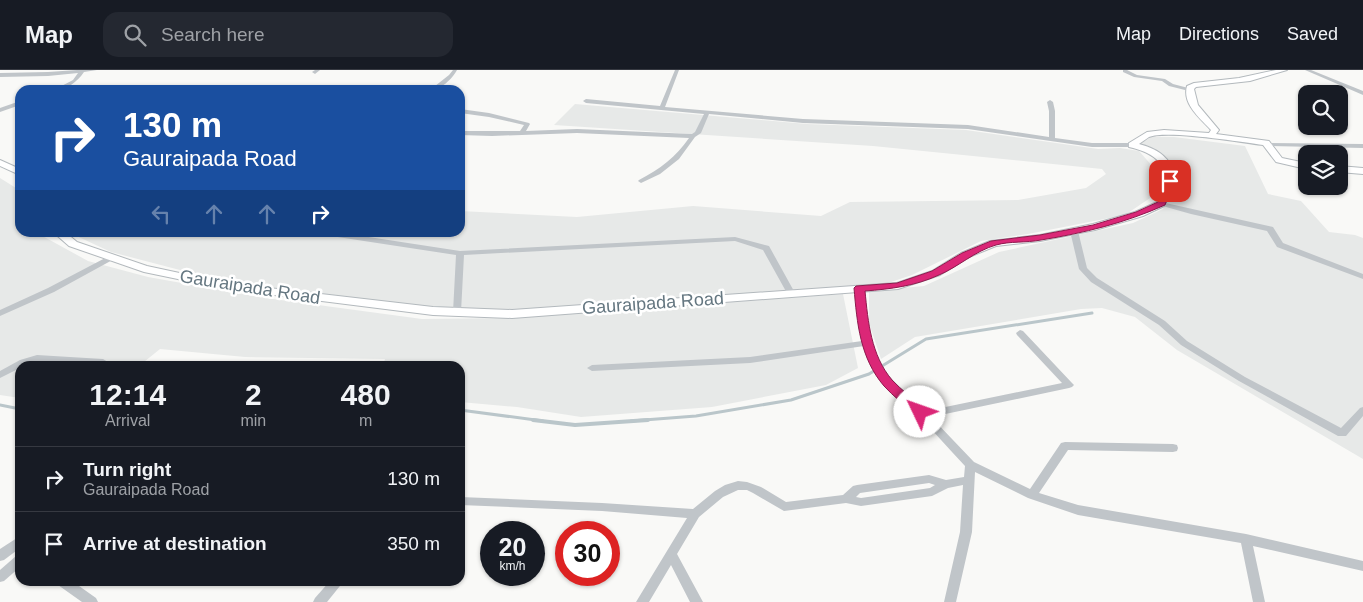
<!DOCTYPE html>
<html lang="en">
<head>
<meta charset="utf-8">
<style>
	body { margin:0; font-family:Arial,sans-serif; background:#242831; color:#f1f3f6; height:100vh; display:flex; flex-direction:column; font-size:19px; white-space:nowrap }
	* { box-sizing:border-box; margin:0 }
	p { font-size:16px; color:#9ea1a6 }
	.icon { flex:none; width:28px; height:28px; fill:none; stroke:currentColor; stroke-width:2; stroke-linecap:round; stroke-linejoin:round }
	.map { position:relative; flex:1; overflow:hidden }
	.drawer { position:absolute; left:15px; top:291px; width:450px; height:225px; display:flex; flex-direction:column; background:#171b24; border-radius:15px; box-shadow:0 1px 4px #0004 }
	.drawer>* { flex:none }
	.guide { position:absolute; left:15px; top:15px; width:450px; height:152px; border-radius:15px; box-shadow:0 1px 4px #0004; background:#1a4fa0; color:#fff; overflow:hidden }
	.tools { position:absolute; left:1298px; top:15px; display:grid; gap:10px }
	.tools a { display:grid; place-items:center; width:50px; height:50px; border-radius:10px; background:#171b24; box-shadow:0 1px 4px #0004; font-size:25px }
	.speed { position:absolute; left:480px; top:451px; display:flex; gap:10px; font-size:25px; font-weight:700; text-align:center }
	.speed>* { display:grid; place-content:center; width:65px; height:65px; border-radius:50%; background:#171b24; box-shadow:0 1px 4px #0004; line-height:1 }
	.speed small { font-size:12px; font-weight:400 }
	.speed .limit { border:8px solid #d22; background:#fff; color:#111 }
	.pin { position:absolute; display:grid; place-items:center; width:42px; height:42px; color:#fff; margin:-21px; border-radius:10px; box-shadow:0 2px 8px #0006 }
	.me { position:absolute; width:55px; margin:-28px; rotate:312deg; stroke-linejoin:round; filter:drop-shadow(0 0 4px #0008) }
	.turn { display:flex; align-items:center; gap:18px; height:105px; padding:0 25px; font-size:22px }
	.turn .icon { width:65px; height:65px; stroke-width:2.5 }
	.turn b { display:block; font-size:35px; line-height:42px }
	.lanes { display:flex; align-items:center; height:48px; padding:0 25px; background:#0003; justify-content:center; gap:25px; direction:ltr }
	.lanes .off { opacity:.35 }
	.eta { display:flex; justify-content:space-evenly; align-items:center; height:85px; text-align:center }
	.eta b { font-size:30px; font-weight:700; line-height:35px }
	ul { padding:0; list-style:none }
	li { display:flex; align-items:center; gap:15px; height:65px; padding:0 25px; border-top:1px solid #363941 }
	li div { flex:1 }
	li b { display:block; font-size:19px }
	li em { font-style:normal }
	header { display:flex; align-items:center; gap:30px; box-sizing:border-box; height:70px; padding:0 25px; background:#171b24; border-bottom:1px solid #363941 }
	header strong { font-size:24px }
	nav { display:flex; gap:28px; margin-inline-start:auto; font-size:18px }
	.search { width:350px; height:45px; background:#242831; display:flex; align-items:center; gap:12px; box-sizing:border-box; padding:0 18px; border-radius:15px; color:#9ea1a6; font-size:19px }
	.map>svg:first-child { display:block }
	.built { fill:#e7e9e8 }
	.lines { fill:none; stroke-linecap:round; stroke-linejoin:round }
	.stream-far1 { stroke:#bac6ca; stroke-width:3 }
	.stream { stroke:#bac6ca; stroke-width:4 }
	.secondary-casing { stroke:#b3b9bd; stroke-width:2 }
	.street { fill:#c0c5c9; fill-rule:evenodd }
	.secondary { fill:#fff; fill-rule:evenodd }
	.route { fill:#db2777; stroke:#8e194d }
	.labels { text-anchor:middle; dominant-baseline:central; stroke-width:5; stroke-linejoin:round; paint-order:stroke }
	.street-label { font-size:18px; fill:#657781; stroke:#fff }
</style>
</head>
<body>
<header>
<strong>Map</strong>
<div class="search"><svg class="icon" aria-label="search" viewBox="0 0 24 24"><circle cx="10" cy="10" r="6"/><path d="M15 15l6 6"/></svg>Search here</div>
<nav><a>Map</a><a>Directions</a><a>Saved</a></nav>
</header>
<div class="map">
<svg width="1363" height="532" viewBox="0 0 1363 532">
	<rect width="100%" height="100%" fill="#f9f9f7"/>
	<g class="built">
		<polygon points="575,34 807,54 966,60 1098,79 1120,78 1139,81 1154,98 1156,124 1125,145 1028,164 981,171 912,205 885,214 502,241 435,238 222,211 111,182 70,163 460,162 460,141 577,147 693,136 821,146 850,132 1018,130 1086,118 1106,104 1102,99 873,76 554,55"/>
		<polygon points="1151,67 1174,67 1245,76 1268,124 1301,131 1329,162 1355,165 1363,168 1363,389 1177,280 1135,247 1102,238 1081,239 915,267 881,289 869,253 869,221 924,216 999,182 1133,153 1163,139 1172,122 1167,93 1140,74"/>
		<polygon points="0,108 16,118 20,125 20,162 37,163 88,191 148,207 266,228 422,249 509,248 843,224 858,298 826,315 712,337 581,347 517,337 460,332 460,296 383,296 385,289 245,287 160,279 139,296 20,296 20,328 0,325"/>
	</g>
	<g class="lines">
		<g class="stream-far1">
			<polyline points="0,335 20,339"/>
			<polyline points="460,340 543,351"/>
			<polyline points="631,351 696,346 791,330 869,304 926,269 1092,243"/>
		</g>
		<polyline class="stream" points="533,350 575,355 648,350"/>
		<defs>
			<g id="secondary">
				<path d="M1276,0H1287L1250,11L1196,17L1194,19L1198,35L1219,60L1216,64L1269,71L1282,88L1306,93V99L1276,92L1263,75C1240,72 1168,60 1149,67C1146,69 1142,72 1139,74C1174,83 1182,106 1164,136L1143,146L1095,160L1040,171L996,176L969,187L940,205L898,219L512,248L433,245L226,219L144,202L69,176L53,162H65L77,172L147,196L226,213L433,237L512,240L897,213L932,201L961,183L990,171L1040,165L1093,154L1135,142L1157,132C1172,100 1163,85 1129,77V73L1147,62L1164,60L1209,63L1211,60C1200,48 1182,34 1187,16L1194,13L1239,8Z"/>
				<polygon points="0,90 20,99 20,105 0,96"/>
				<polygon points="1339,96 1363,98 1363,104 1339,102"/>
			</g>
		</defs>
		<use href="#secondary" class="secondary-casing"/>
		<g class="street">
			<path d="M77,0H97L84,2C77,12 67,20 54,20L73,10L78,3L48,6L0,7V3L48,2Z"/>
			<polygon points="315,0 320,0 315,4 312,2"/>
			<path d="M453,0H457C452,9 441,20 430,20L449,5Z"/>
			<path d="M675,0H679L665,37L803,49L968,55L1049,67V41L1047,32L1050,30L1053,32L1055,41V68L1092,73H1132L1135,75L1132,77H1092L968,59L803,53L709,44L701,63L695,67L679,89L660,104L641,113L638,111L639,110C660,99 676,87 689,68L577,63L492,66L460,65V61H520L524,55L489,47L460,43V39L489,43L529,53L530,54L526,61L577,59L692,64L695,62L704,44L586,33L583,31L586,29L660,36Z"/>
			<polygon points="1123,0 1127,0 1137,5 1165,9 1173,14 1192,19 1189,21 1169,16 1162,11 1134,7 1123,2"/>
			<polygon points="1305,0 1311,0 1363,21 1363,25"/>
			<polygon points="20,31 20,35 0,42 0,38"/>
			<polygon points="1267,73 1363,74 1363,78 1265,76 1265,74"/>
			<polygon points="1161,132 1273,157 1283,173 1363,204 1363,209 1277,177 1267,161 1191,144 1159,135 1159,133"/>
			<polygon points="1071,159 1077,159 1078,161 1087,198 1097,208 1165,251 1187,271 1245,307 1341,358 1360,338 1363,337 1363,346 1346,366 1338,366 1239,311 1181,275 1159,255 1091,212 1079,199 1070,161"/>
			<polygon points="315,162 336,162 460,181 735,167 769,176 795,223 794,225 788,225 763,180 735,171 464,185 461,242 457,245 453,242 456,185 318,164"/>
			<polygon points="109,186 112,186 116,188 54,222 0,246 0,240 48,218"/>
			<path d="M856,216H859L863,218C866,251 869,282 892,309C902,320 915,330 926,341L1062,313L1017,265L1016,263L1020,260L1023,261L1072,313L1074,315L1072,317L1069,318L931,347L974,392L1030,419L1061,373L1065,372L1173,374L1177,375L1178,378L1177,381L1173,382L1068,380L1039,423L1078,435L1246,464L1363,491V501L1253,476L1265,532H1253L1241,473L1078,445L1028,428L975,402L972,462L956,532H944L960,462L963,415L948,418L932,426L861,436L846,433L784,441L753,423L747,420H738L723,427L699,447L677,484L703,532H690L671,495L649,532H636L687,448L602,441L460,435V427L602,433L693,439L715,421L725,415L738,411L747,412L761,417L786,432L843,425L853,416L857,415L929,405L946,410L964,407L965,396C949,379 934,362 918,345C894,320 878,310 864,276L750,293L592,301L587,298L592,295L750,287L862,271L858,255L855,218ZM929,413L935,415L930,418L861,428L856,427L860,423Z"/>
			<polygon points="37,285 103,289 108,292 103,295 37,291 20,296 20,298 0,308 0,301 20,290"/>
			<polygon points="20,466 20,478 4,490 0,491 0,479"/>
			<polygon points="20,485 20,497 4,511 0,512 0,500 16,486"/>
			<polygon points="56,511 72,511 96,528 98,532 82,532 58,515"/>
			<polygon points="330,511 344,511 327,532 313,532 315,528"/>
		</g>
		<use href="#secondary" class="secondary"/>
	</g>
	<path class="route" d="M1170,108L1174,111L1165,135C1125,153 1084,163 1041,170C1026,173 1010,171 996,175C975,181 958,197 939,205C915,216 891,219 865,221C868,252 871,285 892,310C901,320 914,329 924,338L926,342L924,345H915C905,335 893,326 884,316C860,288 857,253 854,218L856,216L897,213L932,201L962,183L991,171L1040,165L1093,155L1136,142L1158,132L1166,111Z"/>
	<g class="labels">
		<g class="street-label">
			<text transform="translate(250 217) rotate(9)">Gauraipada Road</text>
			<text transform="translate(653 233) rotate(-4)">Gauraipada Road</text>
		</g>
	</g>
</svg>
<div class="tools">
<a><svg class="icon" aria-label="search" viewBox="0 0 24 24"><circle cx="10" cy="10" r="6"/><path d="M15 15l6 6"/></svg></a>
<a><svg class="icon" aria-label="layers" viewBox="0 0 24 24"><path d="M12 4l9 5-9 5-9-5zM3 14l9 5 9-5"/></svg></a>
</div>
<div class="speed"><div>20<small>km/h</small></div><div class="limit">30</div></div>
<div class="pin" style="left:1170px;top:111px;background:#d93025"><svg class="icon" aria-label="arrive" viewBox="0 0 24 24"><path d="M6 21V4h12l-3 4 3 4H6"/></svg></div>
<svg class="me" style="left:920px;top:342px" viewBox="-20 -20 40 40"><circle r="19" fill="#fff"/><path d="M0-13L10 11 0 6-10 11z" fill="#db2777"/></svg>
<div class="guide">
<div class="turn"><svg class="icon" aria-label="right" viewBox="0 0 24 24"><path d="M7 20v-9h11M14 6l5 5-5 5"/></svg><div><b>130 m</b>Gauraipada Road</div></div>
<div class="lanes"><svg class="icon off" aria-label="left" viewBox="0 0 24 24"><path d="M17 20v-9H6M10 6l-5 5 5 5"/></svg><svg class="icon off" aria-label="ahead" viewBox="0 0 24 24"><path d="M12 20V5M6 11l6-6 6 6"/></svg><svg class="icon off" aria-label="ahead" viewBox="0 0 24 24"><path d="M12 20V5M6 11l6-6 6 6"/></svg><svg class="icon" aria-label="right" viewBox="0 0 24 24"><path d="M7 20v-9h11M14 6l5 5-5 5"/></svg></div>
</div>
<section class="drawer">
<div class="eta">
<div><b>12:14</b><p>Arrival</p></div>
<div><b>2</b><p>min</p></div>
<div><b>480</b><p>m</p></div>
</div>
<ul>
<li><svg class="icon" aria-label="right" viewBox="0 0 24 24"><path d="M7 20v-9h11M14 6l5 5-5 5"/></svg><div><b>Turn right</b><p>Gauraipada Road</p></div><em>130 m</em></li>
<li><svg class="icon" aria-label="arrive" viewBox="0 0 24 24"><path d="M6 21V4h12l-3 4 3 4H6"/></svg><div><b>Arrive at destination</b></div><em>350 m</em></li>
</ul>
</section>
</div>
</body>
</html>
